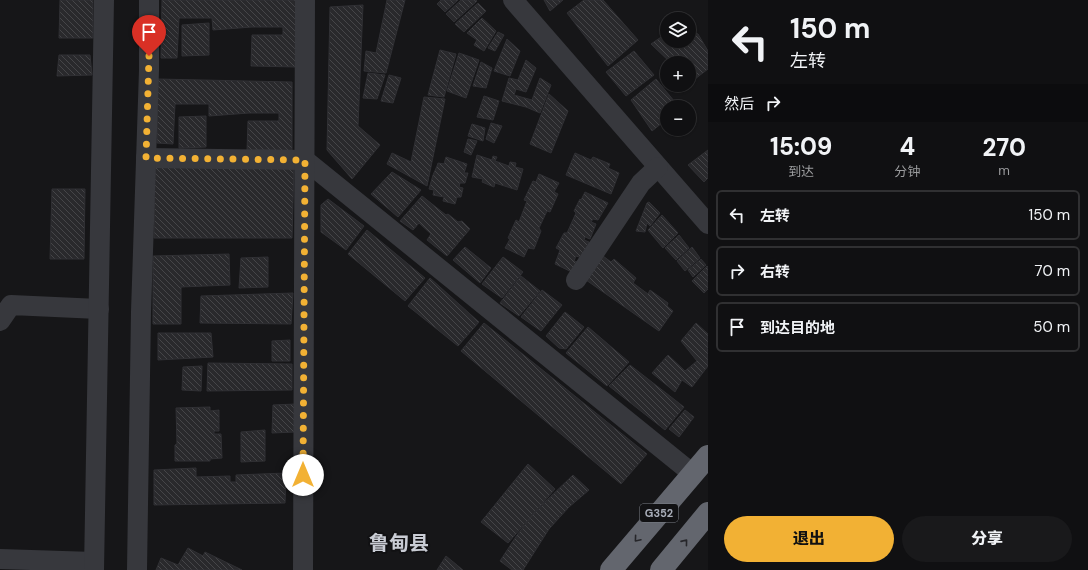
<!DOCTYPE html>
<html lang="zh">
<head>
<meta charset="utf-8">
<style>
	body { margin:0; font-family:"DM Sans","Noto Sans SC",sans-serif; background:#19191b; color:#f1f3f6; height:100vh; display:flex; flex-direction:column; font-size:15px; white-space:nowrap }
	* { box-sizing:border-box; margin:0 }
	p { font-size:13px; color:#9c9d9f }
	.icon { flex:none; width:22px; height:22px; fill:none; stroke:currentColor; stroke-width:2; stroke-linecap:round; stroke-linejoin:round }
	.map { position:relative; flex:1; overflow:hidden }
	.drawer { display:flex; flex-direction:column; background:#101012; width:380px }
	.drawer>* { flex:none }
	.top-card { background:#101012; color:#f1f3f6; overflow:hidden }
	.controls { position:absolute; left:660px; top:12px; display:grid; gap:8px }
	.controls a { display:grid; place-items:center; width:36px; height:36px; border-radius:50%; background:#101012; box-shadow:0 1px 3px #0004,0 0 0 1px #303032; font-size:20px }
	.pin { position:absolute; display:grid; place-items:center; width:34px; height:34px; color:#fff; margin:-41px -17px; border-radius:50% 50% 50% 0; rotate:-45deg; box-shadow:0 0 4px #0007 }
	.pin .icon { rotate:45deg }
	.me { position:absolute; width:44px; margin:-22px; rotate:0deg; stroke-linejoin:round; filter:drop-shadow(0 0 3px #0008) }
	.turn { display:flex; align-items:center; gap:14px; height:84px; padding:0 16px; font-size:18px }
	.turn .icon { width:52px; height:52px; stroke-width:2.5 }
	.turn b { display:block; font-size:28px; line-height:34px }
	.then { display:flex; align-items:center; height:38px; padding:0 16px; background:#0003; gap:8px; font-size:15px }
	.eta { display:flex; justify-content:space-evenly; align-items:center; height:68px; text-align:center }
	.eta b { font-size:24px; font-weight:800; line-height:28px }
	.button { display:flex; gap:8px; margin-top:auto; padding:8px 16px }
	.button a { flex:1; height:46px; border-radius:24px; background:#f2b134; color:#111; font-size:16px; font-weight:800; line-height:46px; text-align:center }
	.button a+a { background:#19191b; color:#f1f3f6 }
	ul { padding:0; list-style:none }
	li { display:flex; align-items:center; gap:12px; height:50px; margin:0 8px 6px; padding:0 8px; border:2px solid #303032; border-radius:6px }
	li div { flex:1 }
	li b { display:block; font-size:15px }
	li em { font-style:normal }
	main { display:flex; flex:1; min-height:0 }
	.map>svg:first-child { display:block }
	.building { fill:url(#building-back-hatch); stroke:#303034 }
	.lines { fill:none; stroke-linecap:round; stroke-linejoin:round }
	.minor { stroke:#37383d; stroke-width:20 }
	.highway { stroke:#63666e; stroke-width:22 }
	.oneway { stroke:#26262a }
	.route { stroke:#f2b134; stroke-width:7; stroke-dasharray:0 12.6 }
	.labels { text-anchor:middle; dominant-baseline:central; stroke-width:4; stroke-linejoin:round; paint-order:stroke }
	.shield { fill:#111113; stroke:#7b7e86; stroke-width:1 }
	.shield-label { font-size:11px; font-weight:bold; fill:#a8adb8 }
	.town-label { font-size:20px; font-weight:bold; fill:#c9ccd4; stroke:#111113 }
</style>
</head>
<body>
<main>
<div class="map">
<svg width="708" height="570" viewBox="0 0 708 570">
	<defs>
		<pattern id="building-back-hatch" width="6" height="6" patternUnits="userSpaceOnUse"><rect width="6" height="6" fill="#29292c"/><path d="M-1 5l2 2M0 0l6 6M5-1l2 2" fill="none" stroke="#454548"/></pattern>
	</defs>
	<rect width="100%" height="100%" fill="#161618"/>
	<g class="building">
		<polygon points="60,0 93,0 93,38 59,38"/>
		<polygon points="162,0 296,0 296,67 251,66 252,35 283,35 283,27 252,27 213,30 212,18 179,18 177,58 161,58"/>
		<polygon points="387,0 405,0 386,73 364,71 366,51 376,53"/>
		<polygon points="441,0 458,0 445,12 437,4"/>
		<polygon points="461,0 476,0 477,1 454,22 446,14"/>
		<polygon points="544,0 563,0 550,11"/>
		<polygon points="584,0 603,0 638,40 608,66 567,13"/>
		<polygon points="478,3 486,11 464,32 455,24"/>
		<polygon points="363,5 358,126 380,145 352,179 327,150 330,7"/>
		<polygon points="482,18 496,31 484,51 474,45 477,40 467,33"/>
		<polygon points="209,23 209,55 182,56 182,25"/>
		<polygon points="689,31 698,34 708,51 708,69 691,82 689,80 689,63 671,63 651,44 667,33 667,41 689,41"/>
		<polygon points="498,32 504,35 495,51 488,48"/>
		<polygon points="507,39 520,51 510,76 494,71"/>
		<polygon points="440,50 456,54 444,97 428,95"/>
		<polygon points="634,51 654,75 626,96 606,72"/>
		<polygon points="459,53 479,60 466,98 447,91"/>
		<polygon points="59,55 90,55 92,75 57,76"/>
		<polygon points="526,60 536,68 526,92 516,89 514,95 532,100 540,78 551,85 540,113 526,107 502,101 509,78 518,80"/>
		<polygon points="481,62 492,68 486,88 473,86"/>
		<polygon points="368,73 385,75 377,99 363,98"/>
		<polygon points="389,75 401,78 393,103 381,101"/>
		<polygon points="158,79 292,82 292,153 247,151 248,121 279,121 279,113 249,113 209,116 209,104 175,104 173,144 157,143"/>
		<polygon points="656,79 679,107 667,107 667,119 652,131 631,100"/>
		<polygon points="549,94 568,111 551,153 530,144"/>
		<polygon points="484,96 499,101 493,120 477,117"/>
		<polygon points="424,97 445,99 427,186 387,164 392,153 411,162"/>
		<polygon points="206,116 206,147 179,148 179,117"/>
		<polygon points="491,123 502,126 494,143 486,139"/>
		<polygon points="472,124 485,128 483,141 468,136"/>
		<polygon points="468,139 477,141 471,155 464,152"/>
		<polygon points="708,150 708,178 704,182 688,165"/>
		<polygon points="575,153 591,160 593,157 610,164 608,168 619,173 611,194 566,175"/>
		<polygon points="477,155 492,160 493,156 497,157 495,161 509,166 510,162 516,163 515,167 523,169 517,190 495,183 494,187 482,182 483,179 472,177"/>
		<polygon points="446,157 467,164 464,173 468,173 465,183 460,183 459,187 463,188 461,197 457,197 455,204 443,201 444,197 433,195 434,190 429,189 433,175 437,166 438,163 444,164"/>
		<polygon points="294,165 292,238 154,238 155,166"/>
		<polygon points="392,172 421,190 398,217 371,194"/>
		<polygon points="539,174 559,183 554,192 558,194 550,212 547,211 539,228 541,231 534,249 528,248 524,257 505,248 510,239 508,238 516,220 519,222 527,201 524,200 533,181 536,182"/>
		<polygon points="52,189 85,189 84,259 50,259"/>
		<polygon points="585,192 608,203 598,220 593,219 591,222 596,224 590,239 585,237 584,240 589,242 582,258 576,256 574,261 581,263 576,274 555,264 560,250 556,248 564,233 567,233 576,213 574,211 580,199 581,200"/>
		<polygon points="422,196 446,215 448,214 458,222 462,221 470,229 447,256 427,240 431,234 419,223 413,230 400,221"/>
		<polygon points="328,199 364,226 346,250 321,232 321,205"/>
		<polygon points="649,202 660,213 650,226 647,223 645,232 636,231 647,203"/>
		<polygon points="662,215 678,233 663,248 648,230"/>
		<polygon points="367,230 425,278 405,301 348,254"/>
		<polygon points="679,235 689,248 676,260 665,248"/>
		<polygon points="465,247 491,268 480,283 453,260"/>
		<polygon points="692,247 700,258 685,271 677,261"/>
		<polygon points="229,254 230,285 181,287 181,324 153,324 153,256"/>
		<polygon points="603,256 611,262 614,259 636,278 633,283 648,294 650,290 668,303 667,306 673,311 659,331 586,280"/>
		<polygon points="268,257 268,287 239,288 241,258"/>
		<polygon points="503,257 523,272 502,298 482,284"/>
		<polygon points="701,259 706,265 693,277 688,270"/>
		<polygon points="707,266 708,267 708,289 704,293 692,281"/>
		<polygon points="521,276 540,291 519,316 500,303"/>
		<polygon points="430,278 479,322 458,346 408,306"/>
		<polygon points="542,290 562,305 541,331 521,317"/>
		<polygon points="293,293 291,324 200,323 201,296"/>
		<polygon points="565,312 584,327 566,349 559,348 546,336"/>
		<polygon points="484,323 647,454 621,484 461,351"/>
		<polygon points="696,323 708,334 708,349 707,350 708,351 708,366 692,387 682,380 675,392 652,373 668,355 685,371 697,361 681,341"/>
		<polygon points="588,327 629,362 607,386 566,353"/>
		<polygon points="158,333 211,333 213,357 158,360"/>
		<polygon points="290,340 290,361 272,361 272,341"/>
		<polygon points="208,363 292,364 292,390 207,391"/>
		<polygon points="630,365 684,407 665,430 609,386"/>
		<polygon points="202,366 201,391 182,390 183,367"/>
		<polygon points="296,404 295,432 272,433 273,405"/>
		<polygon points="210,407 210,411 219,410 219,431 214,431 214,434 221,434 222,458 210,459 210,461 175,461 175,445 177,444 176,408"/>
		<polygon points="685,410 694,417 679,437 669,429"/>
		<polygon points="265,430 265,461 241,462 241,432"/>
		<polygon points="528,464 555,489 508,543 481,522"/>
		<polygon points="196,468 196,477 230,476 230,482 236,482 236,475 286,473 285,503 154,505 154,470"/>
		<polygon points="573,475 589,490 569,507 549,529 523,570 512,570 500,561 517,535 531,517 546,501"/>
		<polygon points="188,548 203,556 205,552 242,570 156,570 161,558 178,565"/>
		<polygon points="446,556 463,570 437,570"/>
	</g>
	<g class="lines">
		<g class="minor">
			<polyline points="513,0 708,224"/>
			<polyline points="146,158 305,160 693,474"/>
			<polyline points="576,280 641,183 658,167"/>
			<polyline points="0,321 11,305 99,309"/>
			<polyline points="0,559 94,562"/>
			<polyline points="94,570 104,0"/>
			<polyline points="137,570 141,312 149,70 149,0"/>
			<polyline points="303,570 305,0"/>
		</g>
		<g class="highway">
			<polyline points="611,570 708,456"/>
			<polyline points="661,570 708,513"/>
		</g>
	</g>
	<defs><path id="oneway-chevron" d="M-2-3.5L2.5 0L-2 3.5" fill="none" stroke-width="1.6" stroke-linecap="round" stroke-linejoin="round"/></defs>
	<g class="oneway">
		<use href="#oneway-chevron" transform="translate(637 539) rotate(130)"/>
		<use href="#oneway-chevron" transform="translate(685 542) rotate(-51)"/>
	</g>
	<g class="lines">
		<polyline class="route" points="149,56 146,158 305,160 303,475"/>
	</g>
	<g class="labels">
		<rect class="shield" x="640" y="504" width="38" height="18" rx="3"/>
		<g class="shield-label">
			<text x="659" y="513">G352</text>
		</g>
		<g class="town-label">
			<text x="399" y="543">鲁甸县</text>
		</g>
	</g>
</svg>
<div class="controls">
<a><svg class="icon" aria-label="layers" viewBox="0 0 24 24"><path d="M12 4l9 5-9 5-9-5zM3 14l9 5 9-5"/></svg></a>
<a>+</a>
<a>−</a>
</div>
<div class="pin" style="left:149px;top:56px;background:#d93025"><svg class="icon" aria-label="arrive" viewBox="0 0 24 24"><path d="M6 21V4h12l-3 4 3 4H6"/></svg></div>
<svg class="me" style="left:303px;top:475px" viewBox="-20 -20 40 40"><circle r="19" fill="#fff"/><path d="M0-13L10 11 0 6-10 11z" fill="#f2b134"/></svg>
</div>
<section class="drawer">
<div class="top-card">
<div class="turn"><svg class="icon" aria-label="left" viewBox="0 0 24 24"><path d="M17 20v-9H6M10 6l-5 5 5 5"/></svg><div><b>150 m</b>左转</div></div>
<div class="then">然后<svg class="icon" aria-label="right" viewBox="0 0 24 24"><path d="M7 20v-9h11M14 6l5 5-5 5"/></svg></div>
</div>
<div class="eta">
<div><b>15:09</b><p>到达</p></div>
<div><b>4</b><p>分钟</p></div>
<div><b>270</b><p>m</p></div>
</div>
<ul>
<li><svg class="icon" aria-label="left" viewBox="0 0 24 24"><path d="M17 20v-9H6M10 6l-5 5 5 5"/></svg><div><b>左转</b></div><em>150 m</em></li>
<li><svg class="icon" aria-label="right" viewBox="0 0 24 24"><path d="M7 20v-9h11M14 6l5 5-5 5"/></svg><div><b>右转</b></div><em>70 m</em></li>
<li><svg class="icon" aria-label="arrive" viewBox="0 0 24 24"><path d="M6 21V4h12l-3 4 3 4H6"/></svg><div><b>到达目的地</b></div><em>50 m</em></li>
</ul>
<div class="button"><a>退出</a><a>分享</a></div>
</section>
</main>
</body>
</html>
